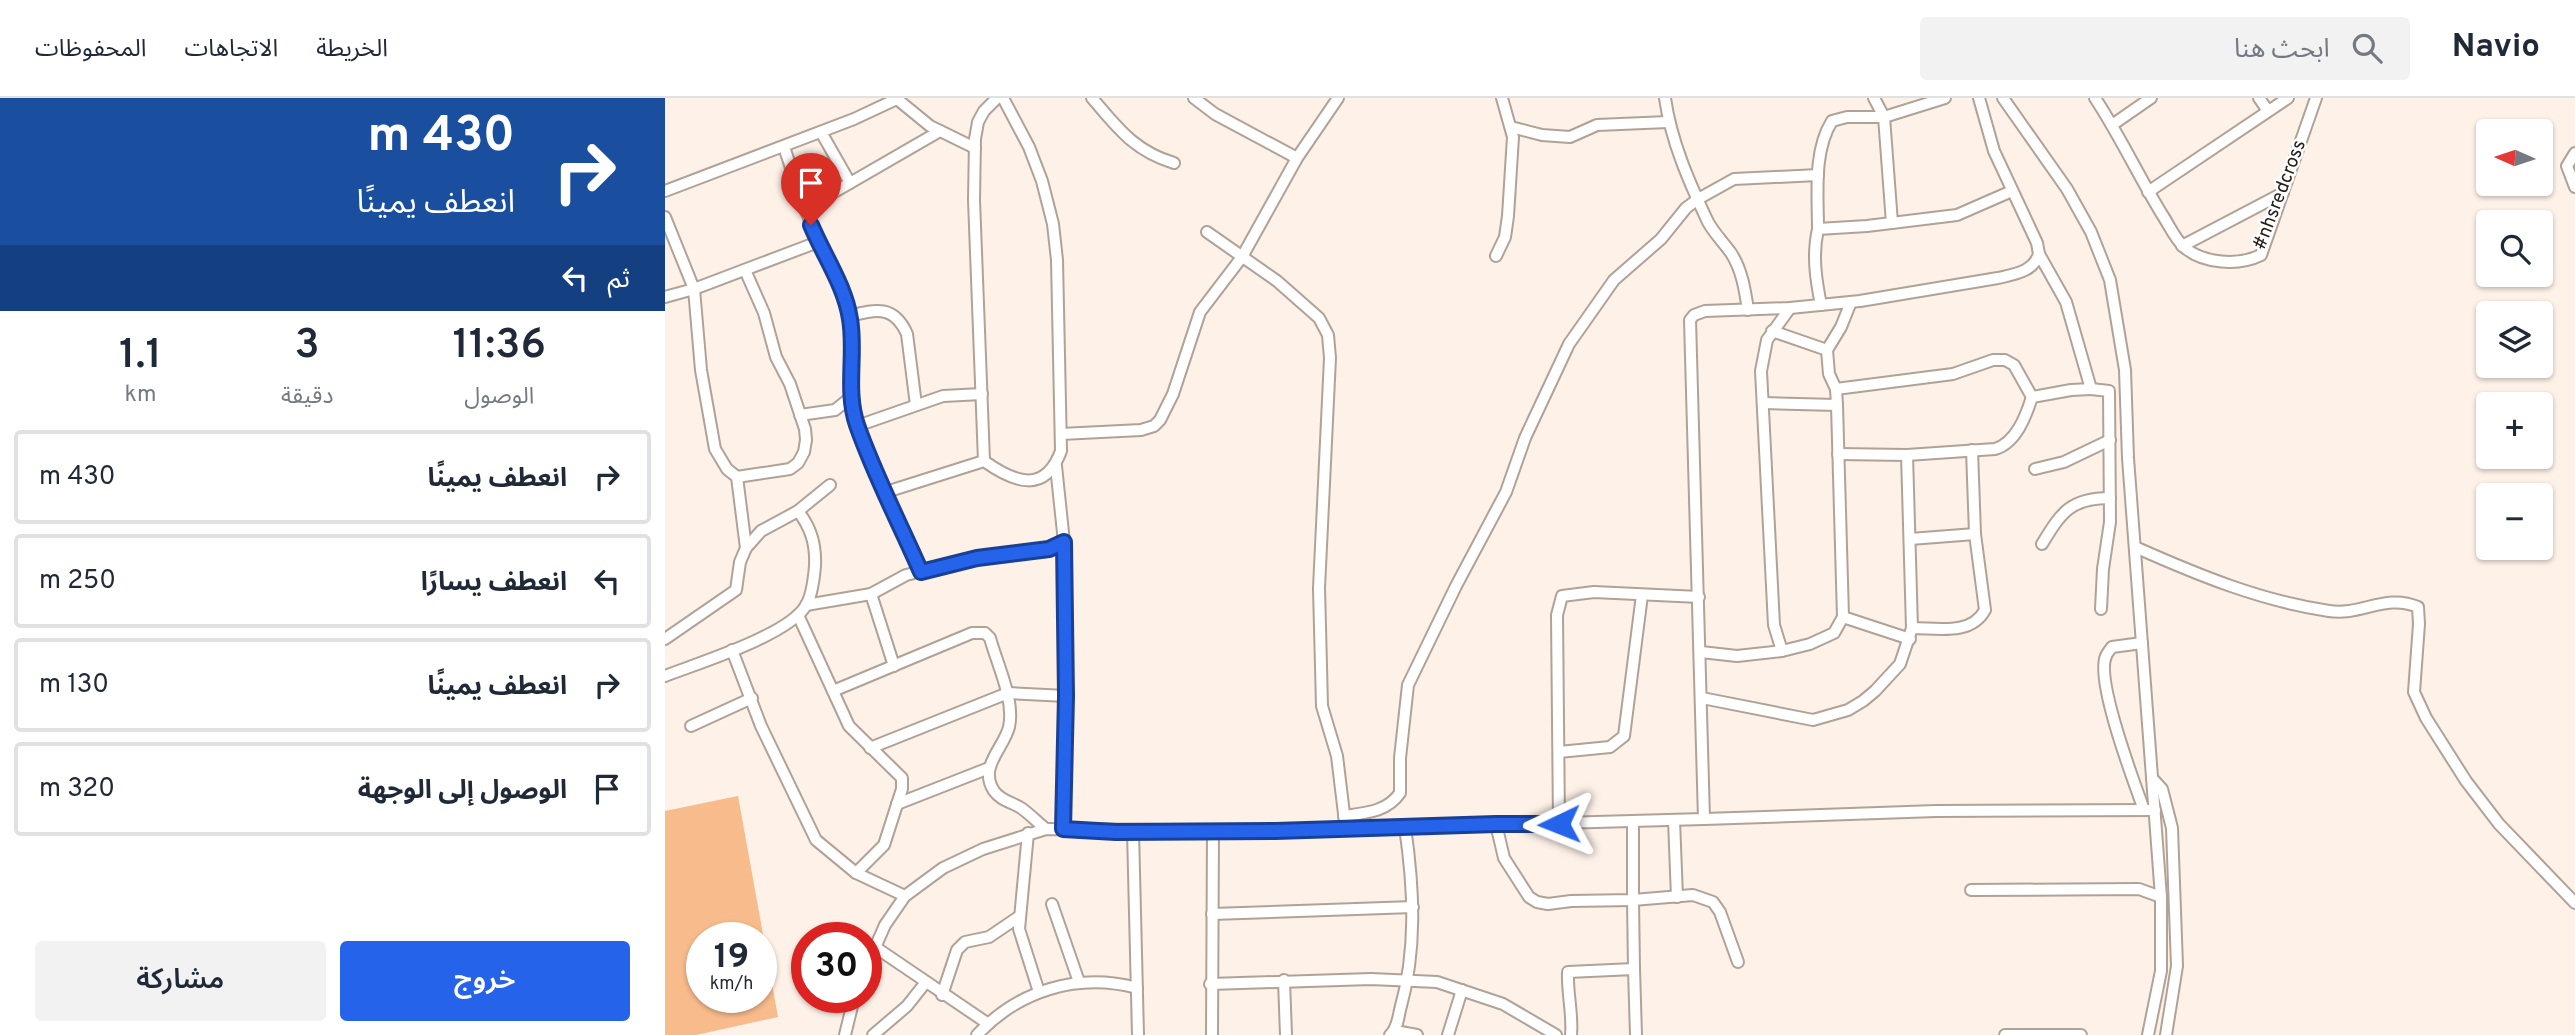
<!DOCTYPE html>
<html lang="ar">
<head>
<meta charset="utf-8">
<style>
	body { margin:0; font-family:Overpass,"Noto Sans Arabic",sans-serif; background:#f2f2f3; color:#1f2937; direction:rtl; height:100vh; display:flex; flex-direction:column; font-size:26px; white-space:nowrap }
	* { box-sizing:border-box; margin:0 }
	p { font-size:23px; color:#747a83 }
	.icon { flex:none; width:38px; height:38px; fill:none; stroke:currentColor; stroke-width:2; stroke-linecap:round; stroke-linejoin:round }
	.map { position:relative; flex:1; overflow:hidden; direction:ltr }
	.panel { display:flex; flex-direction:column; background:#fff; width:665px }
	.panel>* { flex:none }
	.guide { background:#1a4fa0; color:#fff; overflow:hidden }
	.needle { width:46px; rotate:273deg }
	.fabs { position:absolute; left:1811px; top:21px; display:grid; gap:14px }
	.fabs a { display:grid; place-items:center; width:77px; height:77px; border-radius:7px; background:#fff; box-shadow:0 2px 5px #0004; font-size:35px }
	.speed { position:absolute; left:21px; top:824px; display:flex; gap:14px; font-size:35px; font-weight:700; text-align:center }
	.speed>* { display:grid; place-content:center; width:91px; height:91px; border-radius:50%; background:#fff; box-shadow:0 2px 5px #0004; line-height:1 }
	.speed small { font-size:18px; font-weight:400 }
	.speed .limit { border:10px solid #d22; background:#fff; color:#111 }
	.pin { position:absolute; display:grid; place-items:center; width:60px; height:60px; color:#fff; margin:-72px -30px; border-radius:50% 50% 50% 0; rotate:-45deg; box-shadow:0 0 7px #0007 }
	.pin .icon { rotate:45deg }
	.me { position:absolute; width:77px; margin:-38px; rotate:268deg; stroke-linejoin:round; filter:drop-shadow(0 0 5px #0008) }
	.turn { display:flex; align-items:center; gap:24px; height:147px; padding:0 35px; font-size:32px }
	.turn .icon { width:91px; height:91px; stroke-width:2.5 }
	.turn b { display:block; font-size:49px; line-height:60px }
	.then { display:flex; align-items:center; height:66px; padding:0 35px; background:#0003; gap:14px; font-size:26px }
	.eta { display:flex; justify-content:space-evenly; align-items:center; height:119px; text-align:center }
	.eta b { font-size:42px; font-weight:600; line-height:49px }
	.action { display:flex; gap:14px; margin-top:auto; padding:14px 35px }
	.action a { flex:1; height:80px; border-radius:7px; background:#2563eb; color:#fff; font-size:28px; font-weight:600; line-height:80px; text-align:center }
	.action a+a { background:#f2f2f3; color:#1f2937 }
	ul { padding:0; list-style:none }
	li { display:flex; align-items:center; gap:21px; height:94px; margin:0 14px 10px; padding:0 21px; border:4px solid #e0e1e3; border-radius:7px }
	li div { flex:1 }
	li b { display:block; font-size:26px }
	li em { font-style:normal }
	header { display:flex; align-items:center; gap:42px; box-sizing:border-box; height:98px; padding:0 35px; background:#fff; border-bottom:2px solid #e0e1e3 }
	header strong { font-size:33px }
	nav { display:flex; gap:38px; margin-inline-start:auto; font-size:24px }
	.search { width:490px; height:63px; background:#f2f2f3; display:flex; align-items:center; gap:18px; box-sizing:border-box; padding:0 24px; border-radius:7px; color:#747a83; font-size:26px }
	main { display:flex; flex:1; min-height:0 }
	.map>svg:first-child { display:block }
	.green { fill:#f8bb8b; fill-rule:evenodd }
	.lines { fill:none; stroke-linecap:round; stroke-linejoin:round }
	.minor-casing { stroke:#b0a297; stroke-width:14 }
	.minor { stroke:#fff; stroke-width:10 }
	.route-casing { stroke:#184099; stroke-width:18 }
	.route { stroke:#2563eb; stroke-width:12 }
	.labels { text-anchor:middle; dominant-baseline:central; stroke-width:5; stroke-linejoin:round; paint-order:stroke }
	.street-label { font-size:19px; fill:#25201b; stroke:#fff }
</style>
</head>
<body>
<header>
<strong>Navio</strong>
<div class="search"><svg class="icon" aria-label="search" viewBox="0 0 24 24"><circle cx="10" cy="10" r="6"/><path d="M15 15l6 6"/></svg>ابحث هنا</div>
<nav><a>الخريطة</a><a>الاتجاهات</a><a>المحفوظات</a></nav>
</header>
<main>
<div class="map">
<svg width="1910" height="937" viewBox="0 0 1910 937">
	<rect width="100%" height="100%" fill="#fdf1e8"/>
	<path class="green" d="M73,698L113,919L31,937H0V713ZM37,840H96V900H37Z"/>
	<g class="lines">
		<defs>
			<g id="minor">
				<path d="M427,0C453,30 469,53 509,65"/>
				<polyline points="529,0 550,16 632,60"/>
				<path d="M1000,0C1006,43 1024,84 1043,124C1049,135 1058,144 1066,155C1077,172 1080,192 1083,212"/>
				<polyline points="1209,0 1219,19 1227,125"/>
				<polyline points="1338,0 1402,91 1426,134 1445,182 1460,272 1463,360 1496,799 1496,873 1483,937"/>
				<path d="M1430,0C1455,38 1474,79 1498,118C1504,127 1510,141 1519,149C1538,166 1574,168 1596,157L1651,0"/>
				<polyline points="1594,0 1603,13"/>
				<polyline points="232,1 265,28 310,50"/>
				<polyline points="1447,27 1486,0"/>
				<polyline points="846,29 877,37 905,39 932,27 1003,24"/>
				<polyline points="156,34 185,85"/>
				<polyline points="119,49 140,111 179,198 185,218 188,241 185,300 192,328 256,474"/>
				<polyline points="1910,55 1902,68 1910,89"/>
				<polyline points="0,93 189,21 234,0"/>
				<polyline points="1483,94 1623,0"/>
				<polyline points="140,111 275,33"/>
				<polyline points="0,119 29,191 36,272 50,351 62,371 72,379 81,450"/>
				<path d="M1153,131C1153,97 1148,53 1167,23L1182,19H1219L1280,0"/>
				<polyline points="542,134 612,183 654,220 663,237 665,260 654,490 657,608 672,658 680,724"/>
				<polyline points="1517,148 1618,95"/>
				<polyline points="831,158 840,139 843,118 848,39 837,0"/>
				<polyline points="0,199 29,191 153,144"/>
				<path d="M1156,207C1151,182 1147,157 1153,131L1202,128L1292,117L1347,93"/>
				<polyline points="1125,210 1102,242 1096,273 1109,527 1117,553 1145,546 1169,535 1178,519 1172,307 1171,291 1164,276 1162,252 1176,229 1186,204"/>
				<path d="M185,218C211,211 229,207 242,236L251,307"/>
				<polyline points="1107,233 1162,252"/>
				<polyline points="1171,291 1288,276 1328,262 1340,262 1349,267 1367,299"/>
				<polyline points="1426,291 1444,293 1445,424 1438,471 1436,511"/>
				<polyline points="1099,305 1172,307"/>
				<polyline points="135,317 170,312 185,300"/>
				<polyline points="192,328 278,298 317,296"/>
				<polyline points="396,336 476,332 489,328 495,322 508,296 535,214 577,159 632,60 673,0"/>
				<path d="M1173,356L1242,357L1330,351C1351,345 1361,318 1367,299L1406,292L1426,291L1401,204L1374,156"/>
				<polyline points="319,363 309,102 310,41 313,24 319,13 332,0"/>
				<polyline points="1370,371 1399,364 1445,342"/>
				<polyline points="72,379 125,371 133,365 139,354 141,342 140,331 125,286 111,259 99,215 80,172"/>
				<path d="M221,394L319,363C350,385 380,396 396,353L392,162L388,126L377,83L364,49L338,0"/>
				<polyline points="1245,441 1310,436"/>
				<path d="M1377,446C1396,415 1405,400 1445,400"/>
				<path d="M1470,449C1533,477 1596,503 1664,513C1697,518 1720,495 1753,509L1754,526L1749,594L1761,620L1801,683L1834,726L1910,805"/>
				<polyline points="206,496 229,568"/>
				<polyline points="141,507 206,496 241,477 311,460 372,453 399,444 391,368"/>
				<polyline points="133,517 184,628 237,680 237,691 219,747 191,775"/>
				<polyline points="1178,519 1245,541"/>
				<path d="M1247,530C1272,530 1306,538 1320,512L1310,436L1307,352"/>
				<polyline points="0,541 71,492 75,464 81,450 96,433 133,413 165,387"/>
				<path d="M1477,545L1447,549C1445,552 1442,555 1441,558C1430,582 1469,684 1479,712"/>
				<polyline points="67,552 96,628 151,742 191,775 240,798"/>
				<polyline points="1036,554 1072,558 1117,553"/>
				<path d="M0,578C33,565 121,538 140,509C147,499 149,480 150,468C151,446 146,430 133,413"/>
				<path d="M168,593L307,535H320L325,540C332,566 350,602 344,629C339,650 313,669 329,693C336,703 347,704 356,710C365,716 373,725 381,731"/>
				<polyline points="1037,600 1148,622 1183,612 1198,603 1210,593 1235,566 1247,530 1242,357"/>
				<polyline points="26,628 87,600"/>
				<polyline points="205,650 343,595 401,598"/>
				<polyline points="894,654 945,649 959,638 977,497"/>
				<polyline points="1487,680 1497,691 1507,730 1512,868 1501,937"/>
				<polyline points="232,706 324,670"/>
				<path d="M679,718C700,715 722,714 735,695V660L743,587L791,488L841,394L860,340L904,246L949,182L996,141L1021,110L1033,101L1069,81L1153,77"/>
				<polyline points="1039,721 1271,713 1490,712"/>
				<polyline points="1009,722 1012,799"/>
				<polyline points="831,726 839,760 864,799 872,804 883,806 906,803 968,802 968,724"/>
				<polyline points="894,726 892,517 897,498 929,494 1034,499"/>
				<polyline points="398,731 401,598 399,444"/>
				<polyline points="468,733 473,937"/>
				<polyline points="363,735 354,831 374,894"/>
				<polyline points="1306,792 1474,791 1496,799"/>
				<polyline points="387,806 414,884"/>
				<polyline points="547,816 748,809"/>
				<polyline points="210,849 322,925"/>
				<path d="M201,870L220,827L240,798L278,770L318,751L381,731L610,733L1039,721L1025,222L1029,217L1040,213L1125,210L1195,203L1333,180C1350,176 1368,174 1374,156L1372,145L1329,53L1314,0"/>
				<polyline points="969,871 968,802 1028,797 1048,804 1055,814 1073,864"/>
				<polyline points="619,882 621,937"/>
				<polyline points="545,886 706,881 772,884 838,906 891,937"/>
				<polyline points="277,897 292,852 300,844 324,839 355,818"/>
				<polyline points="730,933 752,937"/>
				<polyline points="180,937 189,900"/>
				<polyline points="208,937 242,908 261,884"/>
				<path d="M312,937C353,893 412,874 472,890"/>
				<polyline points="547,937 548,733"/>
				<path d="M725,937C732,931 733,921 735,912C752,852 749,791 740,729"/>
				<polyline points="783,937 797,892"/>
				<path d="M906,937C908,916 902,895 903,874L969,871L971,937"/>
				<polyline points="1340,937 1416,937"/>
			</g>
		</defs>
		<use href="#minor" class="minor-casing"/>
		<use href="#minor" class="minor"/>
	</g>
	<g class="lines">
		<defs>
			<path id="route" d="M146,127C159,158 180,188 185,221C191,256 180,292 192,327C209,376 235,426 256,474L312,460L384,451L399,444L401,598L398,731L451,734L610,733L831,726H894"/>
		</defs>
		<use href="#route" class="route-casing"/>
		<use href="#route" class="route"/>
	</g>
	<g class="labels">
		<g class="street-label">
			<text transform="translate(1615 97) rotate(-69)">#nhsredcross</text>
		</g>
	</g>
</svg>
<div class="fabs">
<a><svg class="needle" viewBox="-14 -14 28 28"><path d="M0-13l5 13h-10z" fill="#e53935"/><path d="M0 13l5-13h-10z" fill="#747a83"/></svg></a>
<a><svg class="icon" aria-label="search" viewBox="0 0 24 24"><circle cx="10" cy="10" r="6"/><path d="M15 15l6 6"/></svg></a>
<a><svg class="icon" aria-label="layers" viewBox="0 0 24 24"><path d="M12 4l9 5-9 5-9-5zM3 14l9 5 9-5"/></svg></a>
<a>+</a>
<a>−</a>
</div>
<div class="speed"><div>19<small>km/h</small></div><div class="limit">30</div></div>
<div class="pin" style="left:146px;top:127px;background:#d93025"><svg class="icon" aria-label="arrive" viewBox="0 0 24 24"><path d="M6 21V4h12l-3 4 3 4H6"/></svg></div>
<svg class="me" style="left:894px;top:726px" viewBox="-20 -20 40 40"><path d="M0-17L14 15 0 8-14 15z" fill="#2563eb" stroke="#fff" stroke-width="4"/></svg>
</div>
<section class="panel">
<div class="guide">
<div class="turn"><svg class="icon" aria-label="right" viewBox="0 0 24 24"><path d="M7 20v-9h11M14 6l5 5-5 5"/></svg><div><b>430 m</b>انعطف يمينًا</div></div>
<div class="then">ثم<svg class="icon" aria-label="left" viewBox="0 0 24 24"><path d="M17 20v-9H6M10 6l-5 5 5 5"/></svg></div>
</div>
<div class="eta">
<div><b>11:36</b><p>الوصول</p></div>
<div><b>3</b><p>دقيقة</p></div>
<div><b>1.1</b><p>km</p></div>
</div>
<ul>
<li><svg class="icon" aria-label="right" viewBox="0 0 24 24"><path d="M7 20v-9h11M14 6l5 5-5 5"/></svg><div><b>انعطف يمينًا</b></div><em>430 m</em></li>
<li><svg class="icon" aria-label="left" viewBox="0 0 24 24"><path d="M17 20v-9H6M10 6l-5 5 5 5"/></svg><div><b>انعطف يسارًا</b></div><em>250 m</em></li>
<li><svg class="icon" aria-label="right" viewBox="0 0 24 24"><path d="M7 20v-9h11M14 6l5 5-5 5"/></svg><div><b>انعطف يمينًا</b></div><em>130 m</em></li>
<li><svg class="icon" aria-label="arrive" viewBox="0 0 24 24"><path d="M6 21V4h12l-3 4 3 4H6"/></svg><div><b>الوصول إلى الوجهة</b></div><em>320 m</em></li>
</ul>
<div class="action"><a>خروج</a><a>مشاركة</a></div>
</section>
</main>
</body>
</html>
